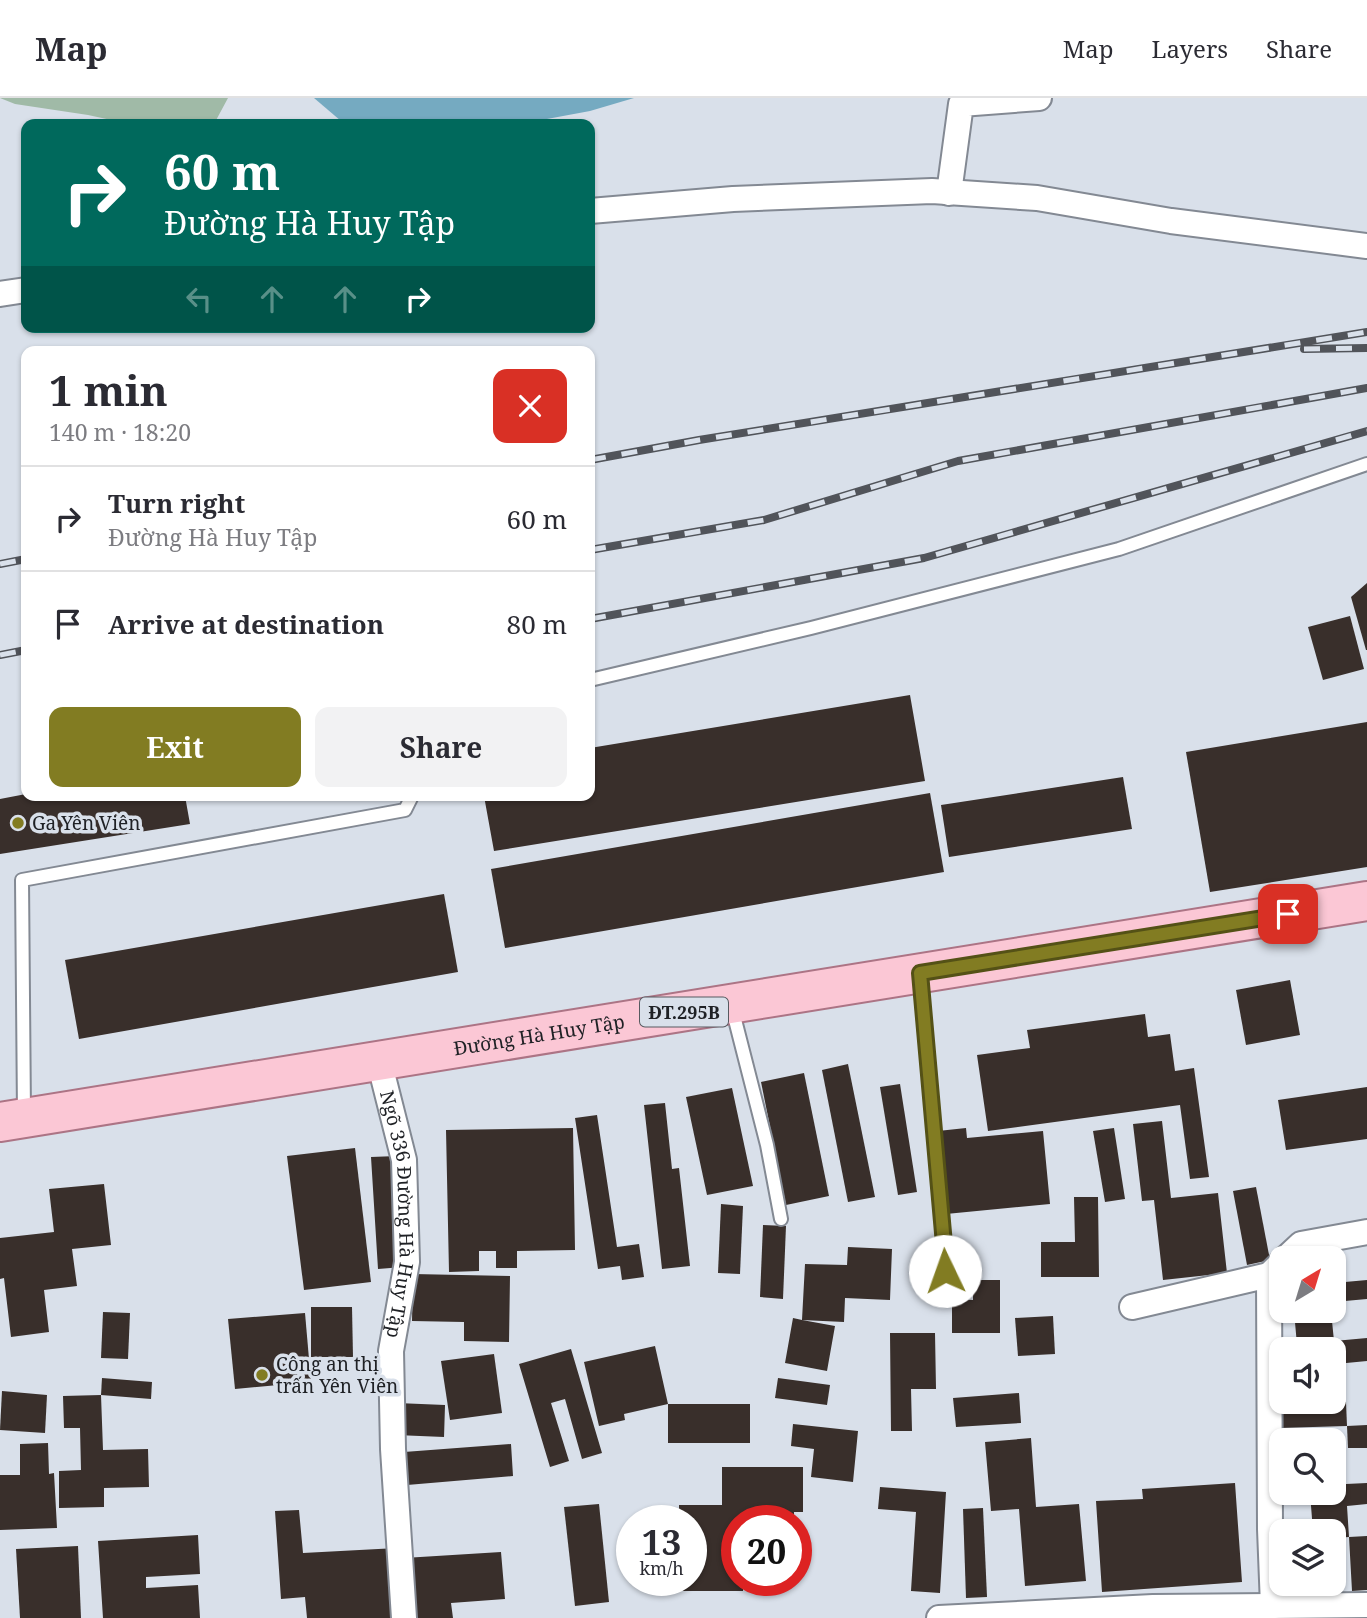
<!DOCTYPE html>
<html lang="en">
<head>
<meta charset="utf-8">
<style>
	body { margin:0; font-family:"Noto Serif",serif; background:#f2f2f3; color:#2b2b33; height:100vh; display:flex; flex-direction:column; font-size:26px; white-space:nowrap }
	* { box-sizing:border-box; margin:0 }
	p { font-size:23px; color:#7c7c81 }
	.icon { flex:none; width:38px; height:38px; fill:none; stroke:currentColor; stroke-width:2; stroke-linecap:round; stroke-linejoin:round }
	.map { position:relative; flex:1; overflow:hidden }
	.side { position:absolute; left:21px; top:248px; width:574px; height:455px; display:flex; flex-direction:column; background:#fff; border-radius:14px; box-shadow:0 2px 5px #0004 }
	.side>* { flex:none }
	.top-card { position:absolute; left:21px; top:21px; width:574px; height:214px; border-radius:14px; box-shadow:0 2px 5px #0004; background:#00695c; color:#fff; overflow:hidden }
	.needle { width:46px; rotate:38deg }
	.tools { position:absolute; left:1269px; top:1148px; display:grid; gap:14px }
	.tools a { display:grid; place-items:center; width:77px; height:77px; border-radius:14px; background:#fff; box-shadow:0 2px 5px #0004; font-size:35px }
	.speed { position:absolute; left:616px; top:1407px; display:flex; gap:14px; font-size:35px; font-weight:700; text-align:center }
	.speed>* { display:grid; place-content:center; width:91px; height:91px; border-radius:50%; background:#fff; box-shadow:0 2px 5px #0004; line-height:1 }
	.speed small { font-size:18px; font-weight:400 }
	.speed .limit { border:10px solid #d22; background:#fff; color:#111 }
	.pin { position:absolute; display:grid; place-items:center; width:60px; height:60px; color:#fff; margin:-30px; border-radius:14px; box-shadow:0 4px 10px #0006 }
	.me { position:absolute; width:77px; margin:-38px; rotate:357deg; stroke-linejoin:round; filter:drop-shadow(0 0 5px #0008) }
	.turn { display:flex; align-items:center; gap:24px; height:147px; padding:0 28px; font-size:32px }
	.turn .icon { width:91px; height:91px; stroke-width:2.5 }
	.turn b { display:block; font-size:49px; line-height:60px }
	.lanes { display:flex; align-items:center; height:66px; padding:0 28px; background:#0003; justify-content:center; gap:35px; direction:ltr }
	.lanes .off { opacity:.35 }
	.round { display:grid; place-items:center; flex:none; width:74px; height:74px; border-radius:14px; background:#f2f2f3 }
	.headline { display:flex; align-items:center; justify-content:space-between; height:119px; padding:0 28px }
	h1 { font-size:42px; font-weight:700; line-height:52px }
	.button { display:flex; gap:14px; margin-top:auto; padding:14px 28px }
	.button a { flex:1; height:80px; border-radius:14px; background:#827c22; color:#fff; font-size:28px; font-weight:700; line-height:80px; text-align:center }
	.button a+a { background:#f2f2f3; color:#2b2b33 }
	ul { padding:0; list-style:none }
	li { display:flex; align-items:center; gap:21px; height:105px; padding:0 28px; border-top:2px solid #e1e1e2 }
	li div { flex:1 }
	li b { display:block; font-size:26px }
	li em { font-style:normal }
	header { display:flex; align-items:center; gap:42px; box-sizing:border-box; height:98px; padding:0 35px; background:#fff; border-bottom:2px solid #e1e1e2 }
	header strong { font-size:33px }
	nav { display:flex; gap:38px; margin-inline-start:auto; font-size:24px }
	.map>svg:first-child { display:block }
	.green { fill:#a0baa7 }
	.water { fill:#75aac1 }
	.building { fill:#392f2b }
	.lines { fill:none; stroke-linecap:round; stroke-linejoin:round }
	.service-casing { stroke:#838993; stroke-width:16 }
	.minor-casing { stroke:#838993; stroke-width:28 }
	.primary-casing { stroke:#ac7485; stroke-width:42 }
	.service { stroke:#fff; stroke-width:12 }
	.minor { stroke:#fff; stroke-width:24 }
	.primary { stroke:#fbc7d5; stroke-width:38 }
	.rail-casing { stroke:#51545a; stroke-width:8 }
	.rail { stroke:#d9e0ea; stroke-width:5; stroke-dasharray:16; stroke-linecap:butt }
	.route-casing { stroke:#545116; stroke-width:18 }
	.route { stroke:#827c22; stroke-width:12 }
	.poi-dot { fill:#827c22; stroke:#d9e0ea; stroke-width:2.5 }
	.labels { text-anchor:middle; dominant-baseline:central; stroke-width:7; stroke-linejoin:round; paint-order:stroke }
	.shield { fill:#d9e0ea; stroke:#575a60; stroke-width:2 }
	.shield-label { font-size:18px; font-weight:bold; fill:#1f2125 }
	.poi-label { font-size:19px; fill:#1f2125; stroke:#d9e0ea; text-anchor:start }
	.street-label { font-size:19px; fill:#1f2125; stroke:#d9e0ea }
</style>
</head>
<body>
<header>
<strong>Map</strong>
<nav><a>Map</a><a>Layers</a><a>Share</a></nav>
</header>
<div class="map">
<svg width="1367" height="1520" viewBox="0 0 1367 1520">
	<rect width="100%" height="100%" fill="#d9e0ea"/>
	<polygon class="green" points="0,0 228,0 214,26 130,26 88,17 15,6"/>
	<polygon class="water" points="314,0 634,0 590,13 520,26 347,26 341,23"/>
	<g class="building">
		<polygon points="1367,485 1367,552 1366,552 1351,499"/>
		<polygon points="1350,518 1364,571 1323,582 1308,529"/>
		<polygon points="910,597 925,683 494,753 484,698 590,698 590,650"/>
		<polygon points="1367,624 1367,769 1210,794 1186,654"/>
		<polygon points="1123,679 1132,731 949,759 941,707"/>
		<polygon points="930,695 944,774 505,850 491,771"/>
		<polygon points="26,696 26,698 185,698 190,726 0,756 0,701"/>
		<polygon points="444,796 458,874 79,941 65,862"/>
		<polygon points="1290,882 1300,937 1246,947 1236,892"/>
		<polygon points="1145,916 1148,939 1170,936 1175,973 1194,970 1209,1079 1190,1081 1180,1007 988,1033 977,957 1030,950 1027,932"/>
		<polygon points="848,966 875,1099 848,1104 822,972"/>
		<polygon points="804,975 829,1098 786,1107 761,984"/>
		<polygon points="900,986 917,1094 898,1097 880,989"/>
		<polygon points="1367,989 1367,1041 1286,1052 1278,1002"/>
		<polygon points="732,990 753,1088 707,1097 686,999"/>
		<polygon points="665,1005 672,1071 679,1070 690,1168 662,1171 644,1007"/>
		<polygon points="597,1017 617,1149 639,1146 644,1179 622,1182 620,1168 598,1171 575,1020"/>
		<polygon points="1162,1023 1171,1100 1218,1095 1227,1175 1163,1182 1154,1102 1142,1103 1133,1026"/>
		<polygon points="573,1030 575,1152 517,1153 517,1170 496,1170 496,1153 479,1153 479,1173 449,1174 446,1032"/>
		<polygon points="966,1030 967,1040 1043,1033 1050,1106 946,1116 938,1033"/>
		<polygon points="1114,1030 1125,1101 1105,1104 1093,1033"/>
		<polygon points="355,1050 371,1184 304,1192 287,1058"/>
		<polygon points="397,1058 403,1169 378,1171 371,1059"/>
		<polygon points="104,1086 111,1147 72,1151 77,1188 44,1192 49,1234 11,1239 4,1180 0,1181 0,1140 54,1134 49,1091"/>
		<polygon points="1256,1089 1270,1162 1247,1167 1233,1093"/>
		<polygon points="1074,1099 1098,1099 1099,1179 1041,1179 1041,1144 1075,1144"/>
		<polygon points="721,1106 743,1108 740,1176 718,1175"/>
		<polygon points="763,1127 786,1128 783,1201 760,1199"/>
		<polygon points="848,1149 892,1151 890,1202 845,1200 844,1224 802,1222 835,1228 827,1273 785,1265 793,1220 802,1222 805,1166 847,1167"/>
		<polygon points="413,1176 510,1178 509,1244 464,1243 464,1224 412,1223"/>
		<polygon points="973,1182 1000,1182 1000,1235 952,1235 952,1201 973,1202"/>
		<polygon points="1367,1182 1367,1201 1334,1204 1334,1185"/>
		<polygon points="311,1209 352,1209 353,1259 311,1259"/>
		<polygon points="1294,1213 1331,1213 1334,1243 1367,1240 1367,1263 1336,1266 1338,1289 1334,1290 1334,1251 1281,1251 1278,1248 1297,1247"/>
		<polygon points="103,1214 130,1215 128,1261 101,1260"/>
		<polygon points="305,1215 311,1284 235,1291 228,1221"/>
		<polygon points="1053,1218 1055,1256 1018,1258 1015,1220"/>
		<polygon points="890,1235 935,1235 936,1291 911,1291 912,1333 891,1333"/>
		<polygon points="655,1248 668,1306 624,1316 625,1322 599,1328 584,1264"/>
		<polygon points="571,1251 602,1355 582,1361 565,1301 551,1305 569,1363 550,1369 519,1266"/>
		<polygon points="494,1256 502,1315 450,1322 441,1263"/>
		<polygon points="102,1280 152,1284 151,1301 101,1297"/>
		<polygon points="778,1280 830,1287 827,1307 775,1300"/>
		<polygon points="2,1293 47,1297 45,1335 0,1332"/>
		<polygon points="1019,1295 1021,1325 956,1329 953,1300"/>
		<polygon points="101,1297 103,1352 148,1351 149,1389 104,1390 104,1409 59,1410 59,1373 81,1372 80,1330 64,1330 63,1298"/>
		<polygon points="1346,1304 1347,1328 1279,1330 1278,1307"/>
		<polygon points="397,1305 445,1307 444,1339 396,1337"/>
		<rect x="668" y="1306" width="82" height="39"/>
		<polygon points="793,1326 858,1333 853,1384 811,1379 814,1351 791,1348"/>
		<polygon points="1367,1327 1367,1350 1348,1350 1347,1328"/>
		<polygon points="1031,1340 1036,1409 1079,1406 1086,1483 1025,1488 1019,1411 991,1413 985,1344"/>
		<polygon points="48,1345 49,1376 54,1375 57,1430 0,1432 0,1377 20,1377 20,1346"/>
		<polygon points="511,1346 513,1378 407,1387 404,1354"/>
		<polygon points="722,1369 803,1369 803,1414 794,1414 794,1423 737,1423 737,1482 743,1482 743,1493 679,1493 679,1482 691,1482 691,1423 679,1423 679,1407 722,1407"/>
		<polygon points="1334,1369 1344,1369 1346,1386 1367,1385 1367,1406 1347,1408 1349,1439 1367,1438 1367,1492 1352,1493 1349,1439 1334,1440 1334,1433 1313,1433 1310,1395 1334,1395"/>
		<polygon points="1235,1385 1242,1484 1102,1494 1096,1403 1143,1401 1142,1391"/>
		<polygon points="880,1389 946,1394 940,1495 911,1493 916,1414 878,1411"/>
		<polygon points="599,1406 609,1504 575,1508 564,1409"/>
		<polygon points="983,1410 987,1499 966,1500 963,1411"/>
		<polygon points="299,1412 303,1455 397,1450 401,1520 307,1520 305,1499 281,1501 275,1413"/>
		<polygon points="198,1437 200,1476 146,1479 146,1490 198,1487 200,1520 103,1520 98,1443"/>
		<polygon points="78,1448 81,1520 20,1520 16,1451"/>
		<polygon points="501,1454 505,1501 451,1505 453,1520 409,1520 404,1460"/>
	</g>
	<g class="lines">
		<defs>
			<g id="service">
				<polyline points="590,582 811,530 1119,451 1367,366"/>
				<polyline points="920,879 944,1145 945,1173"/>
				<polyline points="732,910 767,1047 781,1121"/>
				<polyline points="24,1016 22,782 405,712 412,698"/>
			</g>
			<g id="minor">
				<polyline points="949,95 961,6 1039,0"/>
				<polyline points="590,113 733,101 932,93 1037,100 1171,123 1367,148"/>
				<polyline points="0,196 26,192"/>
				<path id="s1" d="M379,963L404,1062L407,1164L391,1253L393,1351L404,1520"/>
				<polyline points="1286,1160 1301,1146 1367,1134"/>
				<polyline points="1132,1209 1269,1177"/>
				<polyline points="1273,1508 1270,1431 1269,1177 1281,1165"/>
				<polyline points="939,1520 1153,1509 1367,1507"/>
			</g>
			<g id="primary">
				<path id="s2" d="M0,1024L1367,803"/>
			</g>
		</defs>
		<use href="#service" class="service-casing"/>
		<use href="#minor" class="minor-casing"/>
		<use href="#primary" class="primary-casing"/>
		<use href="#service" class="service"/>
		<use href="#minor" class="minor"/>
		<use href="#primary" class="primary"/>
		<defs>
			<g id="rail">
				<polyline points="1304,251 1367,250"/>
				<polyline points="590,362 699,342 1367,234"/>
				<polyline points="590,452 764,422 958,363 1367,290"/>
				<polyline points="0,466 26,461"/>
				<polyline points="590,521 924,460 1367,333"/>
				<polyline points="0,557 26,552"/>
			</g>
		</defs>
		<use href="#rail" class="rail-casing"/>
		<use href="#rail" class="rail"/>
	</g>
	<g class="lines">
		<defs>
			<polyline id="route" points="945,1173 944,1146 920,875 1288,816"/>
		</defs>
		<use href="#route" class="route-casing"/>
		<use href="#route" class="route"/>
	</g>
	<g class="poi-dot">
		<circle cx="18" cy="725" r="7"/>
		<circle cx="262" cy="1277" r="7"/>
	</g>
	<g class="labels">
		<rect class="shield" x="640" y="899.5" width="88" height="29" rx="5"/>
		<g class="shield-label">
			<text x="684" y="914">ĐT.295B</text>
		</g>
		<g class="poi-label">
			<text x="32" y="725">Ga Yên Viên</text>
			<text x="276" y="1266">Công an thị<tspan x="276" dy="22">trấn Yên Viên</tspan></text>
		</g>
		<g class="street-label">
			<text stroke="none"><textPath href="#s2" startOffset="546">Đường Hà Huy Tập</textPath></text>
			<text stroke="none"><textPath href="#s1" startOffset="156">Ngõ 336 Đường Hà Huy Tập</textPath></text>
		</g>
	</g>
</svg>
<div class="tools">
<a><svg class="needle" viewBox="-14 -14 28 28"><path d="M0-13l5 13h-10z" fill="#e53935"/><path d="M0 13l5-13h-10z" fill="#7c7c81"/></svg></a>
<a><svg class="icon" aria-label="sound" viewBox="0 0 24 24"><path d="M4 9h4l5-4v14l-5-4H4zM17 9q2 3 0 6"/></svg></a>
<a><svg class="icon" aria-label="search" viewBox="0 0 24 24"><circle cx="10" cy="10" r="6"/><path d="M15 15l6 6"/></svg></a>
<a><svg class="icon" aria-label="layers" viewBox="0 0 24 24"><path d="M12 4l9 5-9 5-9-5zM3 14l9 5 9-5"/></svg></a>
</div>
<div class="speed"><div>13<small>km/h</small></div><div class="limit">20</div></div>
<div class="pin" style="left:1288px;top:816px;background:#d93025"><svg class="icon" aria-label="arrive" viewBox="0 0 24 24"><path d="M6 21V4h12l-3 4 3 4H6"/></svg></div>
<svg class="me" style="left:945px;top:1173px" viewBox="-20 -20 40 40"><circle r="19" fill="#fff"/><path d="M0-13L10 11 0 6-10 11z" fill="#827c22"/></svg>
<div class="top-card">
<div class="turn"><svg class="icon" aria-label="right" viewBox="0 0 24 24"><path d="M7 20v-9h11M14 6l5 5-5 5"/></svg><div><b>60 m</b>Đường Hà Huy Tập</div></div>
<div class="lanes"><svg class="icon off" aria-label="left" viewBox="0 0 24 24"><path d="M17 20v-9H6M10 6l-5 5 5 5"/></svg><svg class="icon off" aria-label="ahead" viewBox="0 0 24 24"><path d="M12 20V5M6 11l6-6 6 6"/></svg><svg class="icon off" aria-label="ahead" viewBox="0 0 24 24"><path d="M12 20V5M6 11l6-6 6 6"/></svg><svg class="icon" aria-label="right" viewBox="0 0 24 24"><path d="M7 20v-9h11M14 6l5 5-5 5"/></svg></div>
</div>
<section class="side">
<div class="headline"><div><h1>1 min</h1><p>140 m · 18:20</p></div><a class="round" style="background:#d93025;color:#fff"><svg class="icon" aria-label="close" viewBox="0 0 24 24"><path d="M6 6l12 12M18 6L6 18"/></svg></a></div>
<ul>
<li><svg class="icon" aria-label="right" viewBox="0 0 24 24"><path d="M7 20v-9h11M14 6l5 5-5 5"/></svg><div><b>Turn right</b><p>Đường Hà Huy Tập</p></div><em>60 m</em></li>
<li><svg class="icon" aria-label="arrive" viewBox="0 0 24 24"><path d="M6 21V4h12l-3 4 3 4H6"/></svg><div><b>Arrive at destination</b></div><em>80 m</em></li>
</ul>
<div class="button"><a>Exit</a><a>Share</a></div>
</section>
</div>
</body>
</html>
